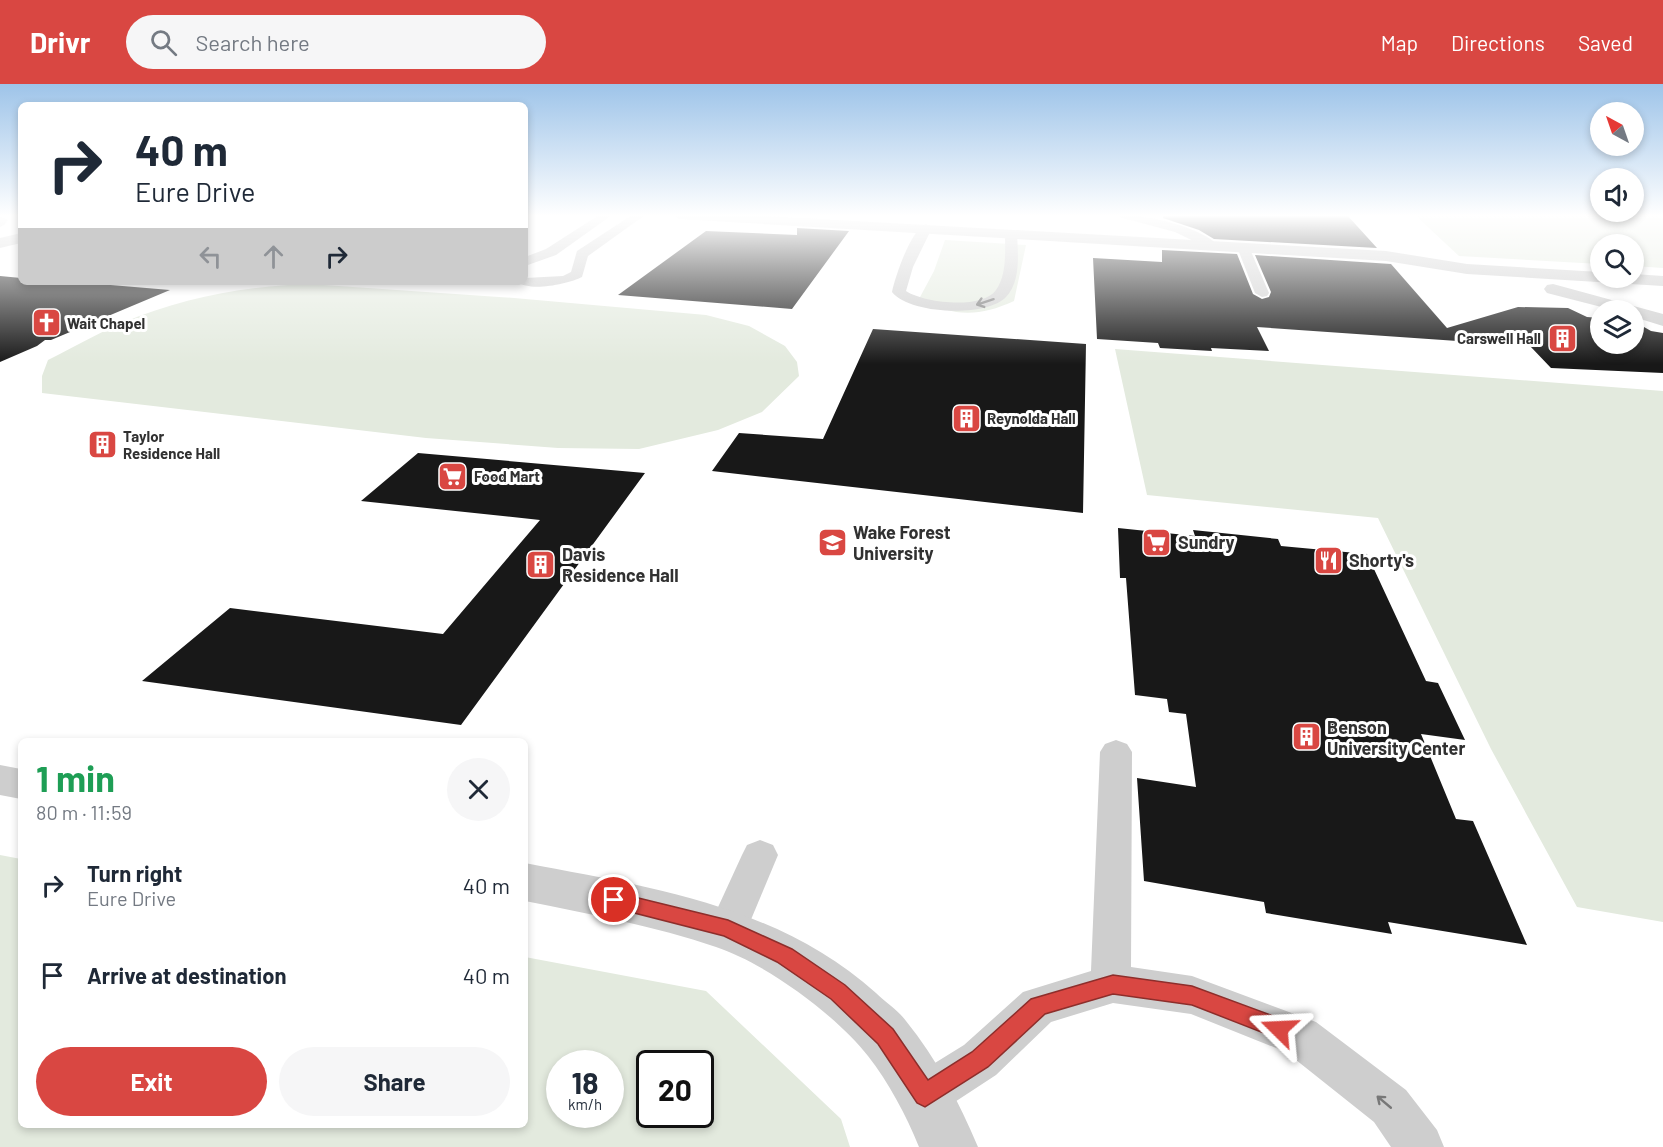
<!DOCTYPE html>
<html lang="en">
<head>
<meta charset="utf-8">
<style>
	body { margin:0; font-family:Barlow,sans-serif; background:#f6f6f7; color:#1f2937; height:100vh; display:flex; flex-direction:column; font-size:22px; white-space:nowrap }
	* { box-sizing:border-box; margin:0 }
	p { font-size:20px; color:#747a83 }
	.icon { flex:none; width:33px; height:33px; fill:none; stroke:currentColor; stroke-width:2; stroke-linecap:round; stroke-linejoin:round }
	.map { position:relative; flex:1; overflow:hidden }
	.details { position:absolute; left:18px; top:654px; width:510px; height:390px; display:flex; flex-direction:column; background:#fff; border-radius:9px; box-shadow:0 3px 9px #0003 }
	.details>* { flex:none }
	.hud { position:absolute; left:18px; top:18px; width:510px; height:183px; border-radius:9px; box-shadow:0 3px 9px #0003; background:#fff; color:#1f2937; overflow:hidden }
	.needle { width:39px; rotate:320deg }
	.fabs { position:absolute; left:1590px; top:18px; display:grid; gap:12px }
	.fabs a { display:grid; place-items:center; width:54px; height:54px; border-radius:50%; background:#fff; box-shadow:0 3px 9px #0003; font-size:30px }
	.speed { position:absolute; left:546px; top:966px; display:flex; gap:12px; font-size:30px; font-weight:700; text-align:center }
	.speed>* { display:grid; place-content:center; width:78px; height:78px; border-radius:50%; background:#fff; box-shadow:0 3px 9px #0003; line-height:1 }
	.speed small { font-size:15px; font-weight:400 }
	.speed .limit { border:3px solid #111; border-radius:9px; background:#fff; color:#111 }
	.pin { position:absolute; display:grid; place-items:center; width:51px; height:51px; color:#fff; margin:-26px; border:3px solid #fff; border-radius:50%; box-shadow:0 2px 6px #0007 }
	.me { position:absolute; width:66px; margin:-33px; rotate:291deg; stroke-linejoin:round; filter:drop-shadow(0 0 4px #0008) }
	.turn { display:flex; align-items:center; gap:21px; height:126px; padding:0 18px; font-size:27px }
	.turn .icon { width:78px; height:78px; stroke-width:2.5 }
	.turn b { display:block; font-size:42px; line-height:51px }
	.lanes { display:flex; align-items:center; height:57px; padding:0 18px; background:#0003; justify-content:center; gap:30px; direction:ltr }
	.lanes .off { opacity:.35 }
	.round { display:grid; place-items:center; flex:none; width:63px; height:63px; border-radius:32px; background:#f6f6f7 }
	.headline { display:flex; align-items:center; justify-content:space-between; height:102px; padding:0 18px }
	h1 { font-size:36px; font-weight:700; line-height:45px; color:#1e9e55 }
	.cta { display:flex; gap:12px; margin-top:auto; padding:12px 18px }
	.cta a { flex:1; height:69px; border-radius:36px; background:#d94742; color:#fff; font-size:24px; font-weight:700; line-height:69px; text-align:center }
	.cta a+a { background:#f6f6f7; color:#1f2937 }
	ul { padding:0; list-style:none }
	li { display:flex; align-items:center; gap:18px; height:90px; padding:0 18px }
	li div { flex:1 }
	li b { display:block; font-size:22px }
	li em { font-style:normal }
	header { display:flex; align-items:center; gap:36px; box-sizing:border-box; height:84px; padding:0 30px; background:#d94742; color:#fff }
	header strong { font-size:28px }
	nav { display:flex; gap:33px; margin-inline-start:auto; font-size:21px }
	.search { width:420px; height:54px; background:#f6f6f7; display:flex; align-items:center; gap:15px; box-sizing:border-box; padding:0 21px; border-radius:33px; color:#747a83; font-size:22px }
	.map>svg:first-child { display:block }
	.green { fill:#e3eade; fill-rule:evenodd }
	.building { fill:#181818 }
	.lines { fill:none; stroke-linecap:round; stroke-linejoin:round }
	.lane { fill:#cecece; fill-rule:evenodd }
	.street { fill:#cecece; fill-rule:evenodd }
	.oneway { stroke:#787878 }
	.route { fill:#d94742; stroke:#8d2e2b; stroke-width:1.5 }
	.labels { text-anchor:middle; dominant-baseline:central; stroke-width:6; stroke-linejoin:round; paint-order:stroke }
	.far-poi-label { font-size:15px; font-weight:bold; fill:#313131; stroke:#fff; text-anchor:start }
	.poi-label { font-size:18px; font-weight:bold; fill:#313131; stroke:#fff; text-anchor:start }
</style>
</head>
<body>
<header>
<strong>Drivr</strong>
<div class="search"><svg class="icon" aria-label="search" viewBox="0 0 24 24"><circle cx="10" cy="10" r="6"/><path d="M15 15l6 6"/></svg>Search here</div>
<nav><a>Map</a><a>Directions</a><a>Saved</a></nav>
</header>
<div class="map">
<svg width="1663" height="1063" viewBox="0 0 1663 1063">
	<rect width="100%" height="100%" fill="#fff"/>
	<g class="green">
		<polygon points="1415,131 1663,131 1663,184 1634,182 1634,160 1600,160 1600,180 1459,172"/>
		<path d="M945,156L1026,161L1014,217C979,233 954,233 919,215L934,187Z"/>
		<path d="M309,200L514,214L706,231L749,242L785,262L797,278L799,292L762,328L718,346L639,365L558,364L426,354L42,309V292L48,276C72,264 96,250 122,239C181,214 245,202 309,200Z"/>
		<polygon points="1115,265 1663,307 1663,838 1577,823 1491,665 1378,434 1147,411"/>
		<path d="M0,771L21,775V1041H525V873L706,907L841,1035L850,1063H0ZM560,980H610V1030H560ZM650,980H700V1030H650Z"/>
	</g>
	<g class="building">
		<polygon points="1163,131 1347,131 1377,164 1214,155 1199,146 1163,134"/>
		<polygon points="797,144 849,147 792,225 618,211 706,147 797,151"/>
		<polygon points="1162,166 1237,170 1253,210 1262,215 1269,213 1271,208 1255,171 1391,180 1447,244 1518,223 1568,224 1587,233 1600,234 1600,260 1634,260 1634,238 1637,239 1651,247 1663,249 1663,289 1551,284 1530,262 1257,243 1269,267 1211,264 1212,267 1160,264 1158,259 1097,255 1093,174 1162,178"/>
		<polygon points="0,192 21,194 21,198 75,198 170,206 51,256 45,256 37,262 0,278"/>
		<polygon points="873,245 1086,260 1083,429 712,387 739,349 823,355"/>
		<polygon points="418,369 645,389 461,641 142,597 230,524 443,550 540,436 361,417"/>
		<polygon points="1118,444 1195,452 1193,446 1278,455 1281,462 1367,470 1426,597 1438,599 1465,656 1421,650 1456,735 1473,737 1527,861 1388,838 1392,850 1266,829 1264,818 1144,797 1137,694 1196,703 1186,630 1169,628 1167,615 1135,611 1126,494 1120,494"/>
	</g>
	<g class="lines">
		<g class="lane">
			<polygon points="599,131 612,131 556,171 525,182 525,173 546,165"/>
			<path d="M632,131H645L588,172L582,193C569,200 529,208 518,198H525V194L563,192L571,188L577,167Z"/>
			<path d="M1117,131C1144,130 1199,142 1218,161L1212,165L1208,164L1175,148L1119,133Z"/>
			<polygon points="0,133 8,136 4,141 0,143"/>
			<path d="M926,140L932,144L913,183L906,207C924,219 982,226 996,206C1007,191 1005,167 1005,150L1011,146L1017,150C1018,170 1021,197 1006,213C986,234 909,230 892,208C895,193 911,145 926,140Z"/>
			<polygon points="1243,159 1249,163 1269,209 1267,212 1262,213 1255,209 1237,163"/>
			<polygon points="1116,656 1127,660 1132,668 1131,883 1192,892 1316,938 1406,1006 1437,1046 1444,1063 1391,1063 1374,1038 1286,968 1191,930 1113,919 1051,938 996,991 941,1027 925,1034 909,1027 902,1011 909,995 964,961 1023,908 1091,887 1100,668 1105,660"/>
			<polygon points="760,756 773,761 778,771 742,857 728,862 714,857 708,845 742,771 747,761"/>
		</g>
		<g class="street">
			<polygon points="673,131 749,131 1386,167 1467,180 1600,188 1600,194 1634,194 1634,190 1663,192 1663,202 1467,190 1386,177 680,135"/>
			<polygon points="21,149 21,159 0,164 0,154"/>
			<polygon points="1553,200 1663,230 1663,242 1634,233 1634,226 1613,226 1547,209 1544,205 1547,201"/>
			<polygon points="0,681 21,685 21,715 0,711"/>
			<path d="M525,779C649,803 778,821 876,909C885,918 898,926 906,937C937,975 959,1018 978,1063H919C906,1031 889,999 868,972C836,931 765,879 716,863C655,842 589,830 525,817Z"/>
		</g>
	</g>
	<defs><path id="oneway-shaft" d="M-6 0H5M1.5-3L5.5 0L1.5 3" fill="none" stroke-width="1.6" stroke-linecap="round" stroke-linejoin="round" transform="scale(1.5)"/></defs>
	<g class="oneway">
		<use href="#oneway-shaft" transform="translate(985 218) rotate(162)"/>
		<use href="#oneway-shaft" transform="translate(1384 1018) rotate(-140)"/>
	</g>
	<linearGradient id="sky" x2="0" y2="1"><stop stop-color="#9ec4e9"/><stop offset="0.47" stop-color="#fff"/><stop offset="1" stop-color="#fff" stop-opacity="0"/></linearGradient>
	<rect width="1663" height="280" fill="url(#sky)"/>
	<polygon class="route" points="614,808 728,836 792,865 845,901 893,945 928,996 972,968 1031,915 1113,891 1192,902 1287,937 1290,945 1287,952 1279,955 1192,921 1113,910 1045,930 988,983 925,1023 917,1019 878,960 831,915 777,878 724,852 607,822 604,816 607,811"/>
	<defs>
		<symbol id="church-square" viewBox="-11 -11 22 22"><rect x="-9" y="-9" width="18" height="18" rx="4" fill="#d94742" stroke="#fff"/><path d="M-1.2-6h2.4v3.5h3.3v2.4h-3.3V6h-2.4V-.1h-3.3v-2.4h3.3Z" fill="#fff"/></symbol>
		<symbol id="building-square" viewBox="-11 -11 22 22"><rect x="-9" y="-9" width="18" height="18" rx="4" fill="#d94742" stroke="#fff"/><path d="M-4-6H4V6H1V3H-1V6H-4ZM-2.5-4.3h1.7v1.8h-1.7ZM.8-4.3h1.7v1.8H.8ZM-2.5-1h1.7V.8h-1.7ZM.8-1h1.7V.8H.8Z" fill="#fff"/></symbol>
		<symbol id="supermarket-square" viewBox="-11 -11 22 22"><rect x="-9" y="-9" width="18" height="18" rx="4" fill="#d94742" stroke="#fff"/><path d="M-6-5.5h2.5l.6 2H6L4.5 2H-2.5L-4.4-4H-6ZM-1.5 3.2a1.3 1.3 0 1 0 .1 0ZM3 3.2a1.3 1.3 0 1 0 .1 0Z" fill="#fff"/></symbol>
		<symbol id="university-square" viewBox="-11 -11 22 22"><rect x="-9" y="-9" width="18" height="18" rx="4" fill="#d94742" stroke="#fff"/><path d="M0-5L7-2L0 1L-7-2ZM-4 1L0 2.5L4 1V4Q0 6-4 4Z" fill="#fff"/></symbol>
		<symbol id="restaurant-square" viewBox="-11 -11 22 22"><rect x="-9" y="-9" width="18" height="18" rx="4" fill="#d94742" stroke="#fff"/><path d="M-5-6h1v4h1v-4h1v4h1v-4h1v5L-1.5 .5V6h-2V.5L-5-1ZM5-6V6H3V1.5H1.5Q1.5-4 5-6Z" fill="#fff"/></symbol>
	</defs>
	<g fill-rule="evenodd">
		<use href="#church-square" x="30" y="222" width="33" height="33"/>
		<use href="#building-square" x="1546" y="238" width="33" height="33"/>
		<use href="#building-square" x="950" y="318" width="33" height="33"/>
		<use href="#building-square" x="86" y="344" width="33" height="33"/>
		<use href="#supermarket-square" x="436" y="376" width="33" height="33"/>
		<use href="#university-square" x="816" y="442" width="33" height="33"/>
		<use href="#supermarket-square" x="1140" y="442" width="33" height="33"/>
		<use href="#restaurant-square" x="1312" y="460" width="33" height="33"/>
		<use href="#building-square" x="524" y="464" width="33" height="33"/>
		<use href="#building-square" x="1290" y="636" width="33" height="33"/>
	</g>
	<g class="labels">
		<g class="far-poi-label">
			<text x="67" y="239">Wait Chapel</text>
			<text x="1541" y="254" text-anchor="end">Carswell Hall</text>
			<text x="987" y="334">Reynolda Hall</text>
			<text x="123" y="352">Taylor<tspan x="123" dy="17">Residence Hall</tspan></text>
			<text x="474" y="392">Food Mart</text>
		</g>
		<g class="poi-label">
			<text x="853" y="448">Wake Forest<tspan x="853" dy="21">University</tspan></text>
			<text x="1178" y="458">Sundry</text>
			<text x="562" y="470">Davis<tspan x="562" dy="21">Residence Hall</tspan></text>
			<text x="1349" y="476">Shorty's</text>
			<text x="1327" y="643">Benson<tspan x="1327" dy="21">University Center</tspan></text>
		</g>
	</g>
</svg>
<div class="fabs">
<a><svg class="needle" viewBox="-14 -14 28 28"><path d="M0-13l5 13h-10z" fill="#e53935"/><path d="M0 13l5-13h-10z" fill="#747a83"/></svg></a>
<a><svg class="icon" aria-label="sound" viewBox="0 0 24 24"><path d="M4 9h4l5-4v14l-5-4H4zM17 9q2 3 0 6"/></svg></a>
<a><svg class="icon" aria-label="search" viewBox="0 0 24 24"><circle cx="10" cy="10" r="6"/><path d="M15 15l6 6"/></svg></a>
<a><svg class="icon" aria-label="layers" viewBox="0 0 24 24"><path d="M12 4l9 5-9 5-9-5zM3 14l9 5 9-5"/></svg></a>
</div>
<div class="speed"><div>18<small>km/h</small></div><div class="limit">20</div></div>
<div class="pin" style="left:614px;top:816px;background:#d93025"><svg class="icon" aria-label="arrive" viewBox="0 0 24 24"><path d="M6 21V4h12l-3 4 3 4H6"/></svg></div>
<svg class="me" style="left:1279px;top:945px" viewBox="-20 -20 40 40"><path d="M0-17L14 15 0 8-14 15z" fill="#d94742" stroke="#fff" stroke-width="4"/></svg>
<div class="hud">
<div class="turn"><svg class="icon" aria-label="right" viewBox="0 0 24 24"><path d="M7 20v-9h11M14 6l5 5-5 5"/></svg><div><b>40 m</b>Eure Drive</div></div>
<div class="lanes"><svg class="icon off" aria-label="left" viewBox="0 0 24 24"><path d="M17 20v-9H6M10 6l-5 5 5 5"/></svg><svg class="icon off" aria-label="ahead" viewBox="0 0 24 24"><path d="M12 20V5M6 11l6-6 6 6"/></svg><svg class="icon" aria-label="right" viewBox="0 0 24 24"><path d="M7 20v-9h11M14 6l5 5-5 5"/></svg></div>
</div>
<section class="details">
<div class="headline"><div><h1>1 min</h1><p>80 m · 11:59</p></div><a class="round"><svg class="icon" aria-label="close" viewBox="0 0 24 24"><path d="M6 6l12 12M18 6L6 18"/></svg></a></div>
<ul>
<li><svg class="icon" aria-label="right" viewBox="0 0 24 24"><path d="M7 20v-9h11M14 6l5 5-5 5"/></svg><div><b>Turn right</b><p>Eure Drive</p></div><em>40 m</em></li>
<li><svg class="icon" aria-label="arrive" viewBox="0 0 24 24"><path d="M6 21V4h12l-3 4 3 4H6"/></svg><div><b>Arrive at destination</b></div><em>40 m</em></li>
</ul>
<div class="cta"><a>Exit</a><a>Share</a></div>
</section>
</div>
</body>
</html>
